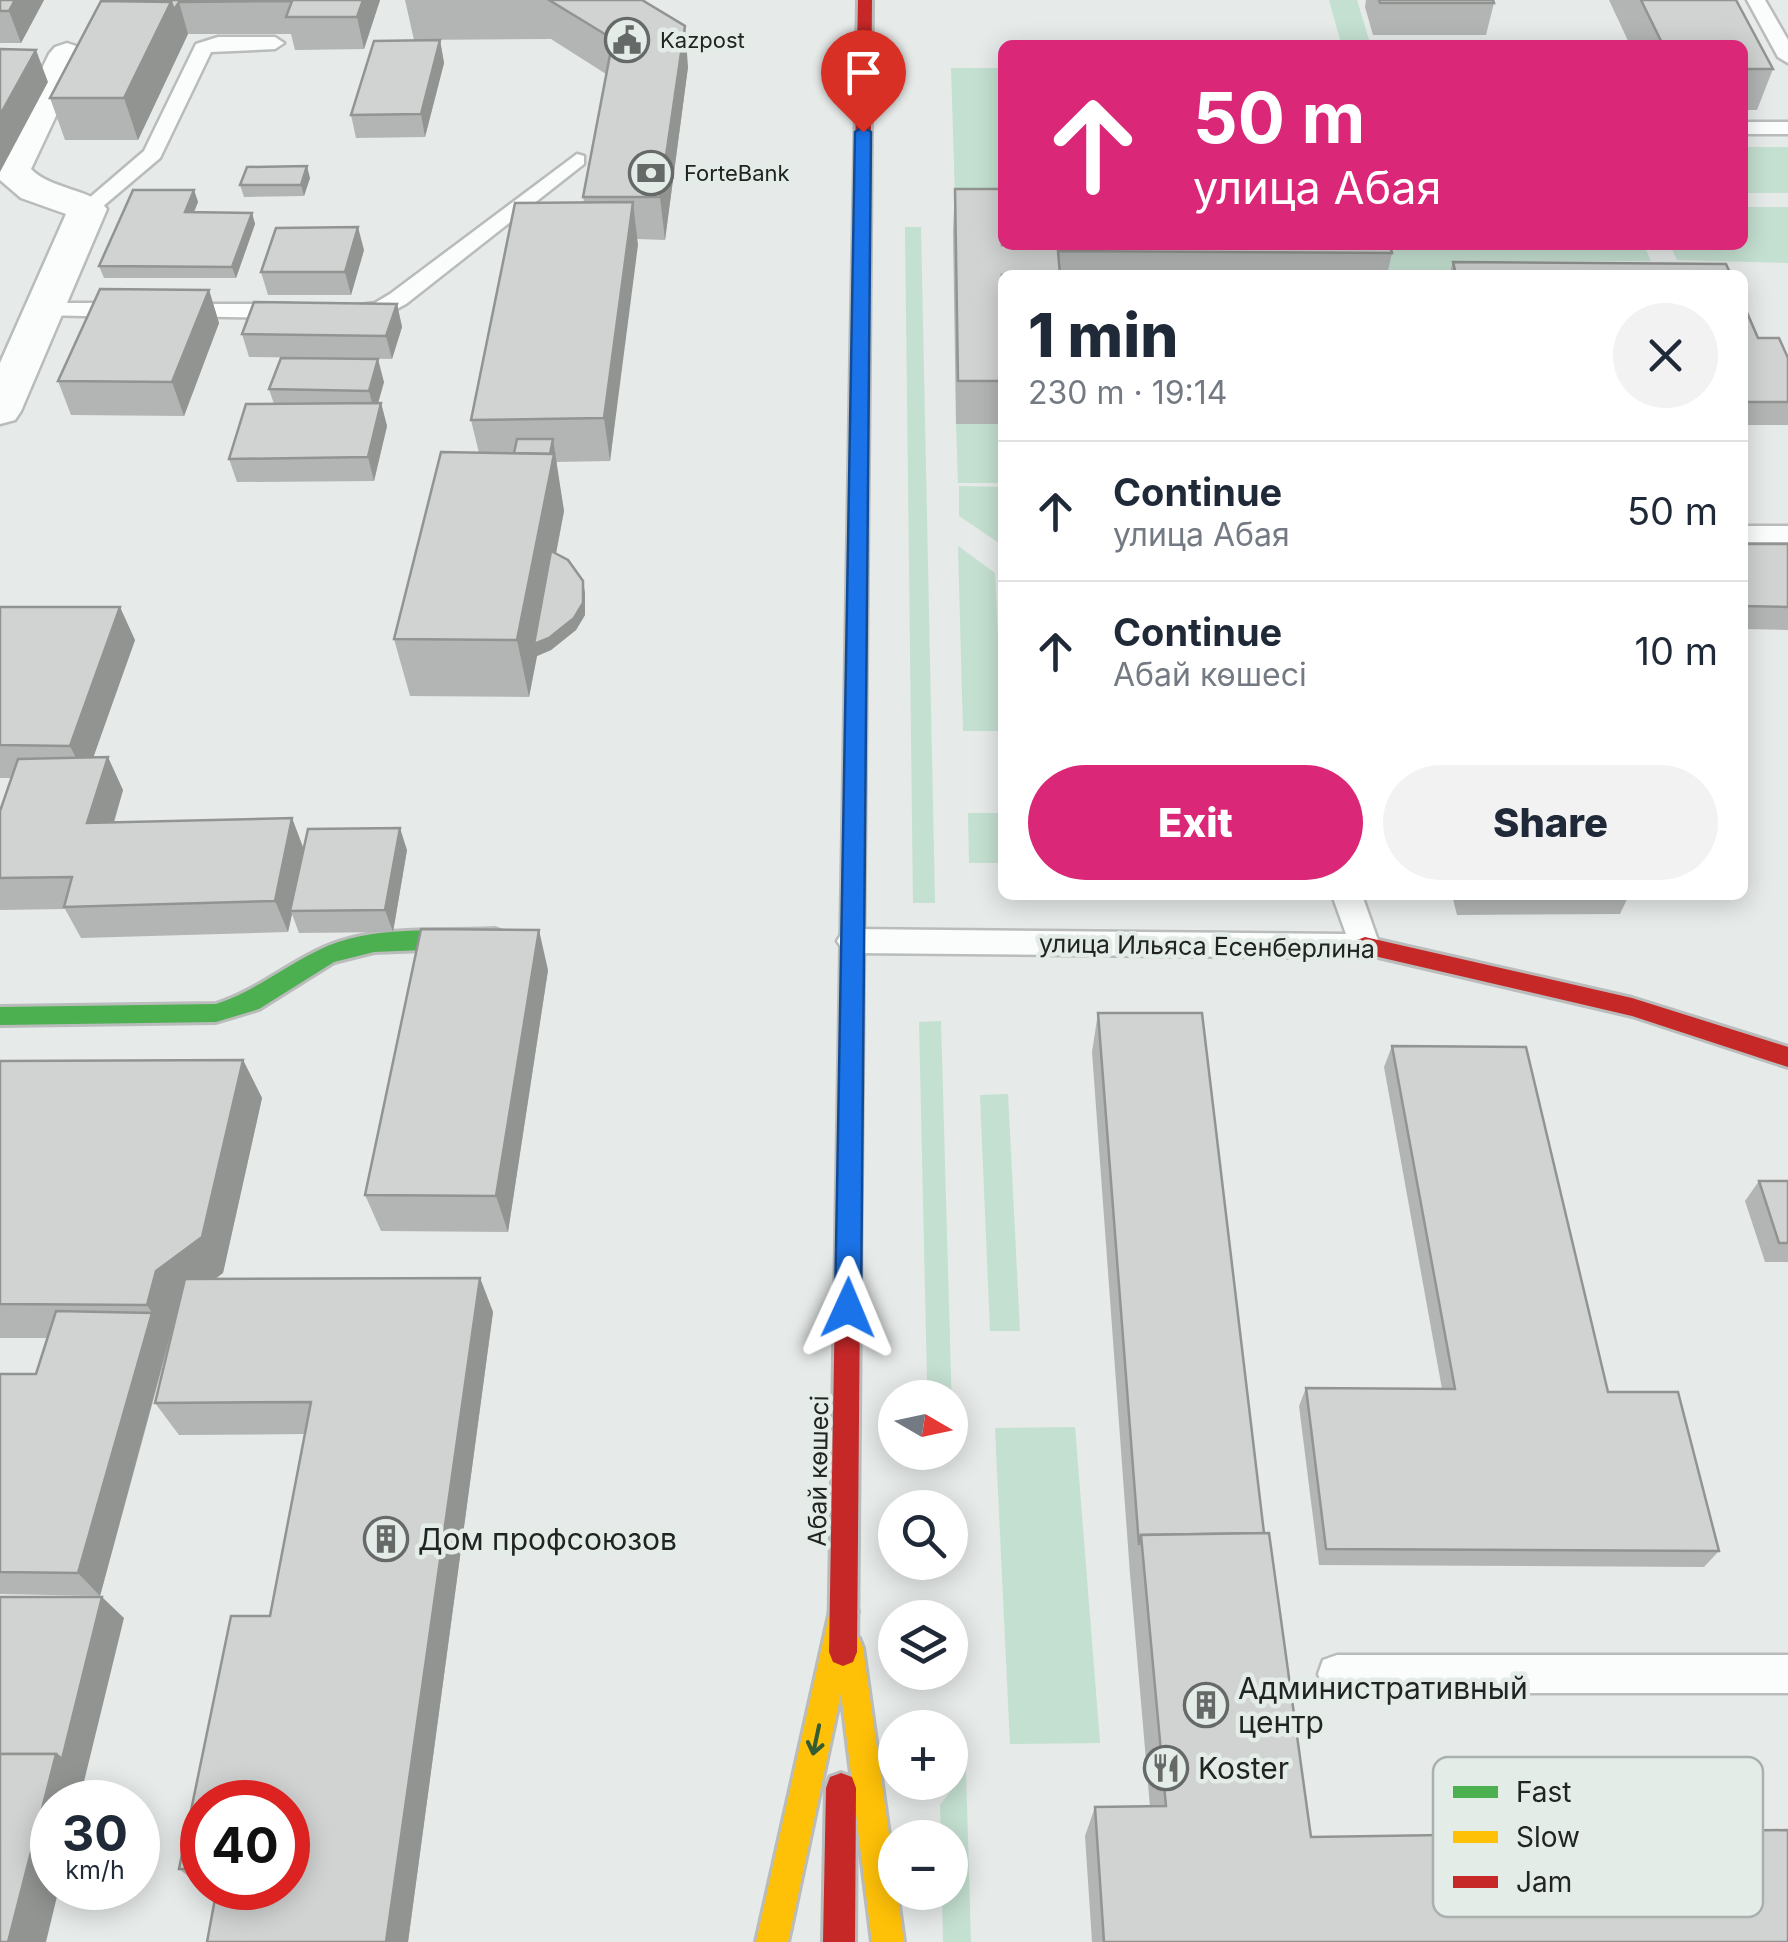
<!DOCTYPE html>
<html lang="en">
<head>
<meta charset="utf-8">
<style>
	body { margin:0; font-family:Inter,sans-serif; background:#f2f2f3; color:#1f2937; height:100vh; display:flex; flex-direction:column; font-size:38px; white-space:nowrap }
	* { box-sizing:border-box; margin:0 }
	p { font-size:32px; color:#747a83 }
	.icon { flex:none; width:55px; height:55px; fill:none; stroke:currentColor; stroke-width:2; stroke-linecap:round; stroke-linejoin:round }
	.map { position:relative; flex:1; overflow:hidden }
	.sheet { position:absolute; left:998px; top:270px; width:750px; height:630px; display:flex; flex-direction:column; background:#fff; border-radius:15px; box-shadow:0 5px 25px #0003 }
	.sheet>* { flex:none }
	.guide { position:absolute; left:998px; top:40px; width:750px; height:210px; border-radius:15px; box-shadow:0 5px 25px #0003; background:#db2777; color:#fff; overflow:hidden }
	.needle { width:65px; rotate:99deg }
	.tools { position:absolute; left:878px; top:1380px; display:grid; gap:20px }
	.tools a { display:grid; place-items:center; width:90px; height:90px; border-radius:50%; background:#fff; box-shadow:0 5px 25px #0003; font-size:50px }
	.speed { position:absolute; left:30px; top:1780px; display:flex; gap:20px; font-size:50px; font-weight:700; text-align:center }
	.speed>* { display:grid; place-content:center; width:130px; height:130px; border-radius:50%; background:#fff; box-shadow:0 5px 25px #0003; line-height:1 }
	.speed small { font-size:25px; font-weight:400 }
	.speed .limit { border:15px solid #d22; background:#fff; color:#111 }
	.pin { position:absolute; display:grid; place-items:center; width:85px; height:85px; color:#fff; margin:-102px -42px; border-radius:50% 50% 50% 0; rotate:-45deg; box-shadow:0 0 10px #0007 }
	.pin .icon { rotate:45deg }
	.me { position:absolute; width:110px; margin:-55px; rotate:1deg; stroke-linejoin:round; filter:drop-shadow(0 0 8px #0008) }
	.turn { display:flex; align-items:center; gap:35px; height:210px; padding:0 30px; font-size:45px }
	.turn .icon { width:130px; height:130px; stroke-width:2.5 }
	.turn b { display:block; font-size:70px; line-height:85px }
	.round { display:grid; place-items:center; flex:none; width:105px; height:105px; border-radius:52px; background:#f2f2f3 }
	.summary { display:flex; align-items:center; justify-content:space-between; height:170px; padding:0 30px }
	h1 { font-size:60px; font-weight:800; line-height:75px }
	.cta { display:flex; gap:20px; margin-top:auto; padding:20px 30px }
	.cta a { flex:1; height:115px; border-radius:60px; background:#db2777; color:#fff; font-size:40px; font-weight:800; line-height:115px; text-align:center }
	.cta a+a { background:#f2f2f3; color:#1f2937 }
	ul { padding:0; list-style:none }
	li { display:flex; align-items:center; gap:30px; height:140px; padding:0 30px; border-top:2px solid #e0e1e3 }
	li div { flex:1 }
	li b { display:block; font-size:38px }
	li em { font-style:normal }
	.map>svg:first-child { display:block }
	.green { fill:#c4e0d1 }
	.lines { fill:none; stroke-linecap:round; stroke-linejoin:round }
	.lane-casing { stroke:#b9bcbb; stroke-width:5 }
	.street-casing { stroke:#b9bcbb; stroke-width:5 }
	.fast-casing { stroke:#b9bcbb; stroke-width:6 }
	.slow-casing { stroke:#b9bcbb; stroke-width:6 }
	.jam-casing { stroke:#b9bcbb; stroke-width:6 }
	.lane { fill:#fbfcfc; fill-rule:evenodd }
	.street { fill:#fbfcfc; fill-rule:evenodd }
	.fast { fill:#4caf50; fill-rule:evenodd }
	.slow { fill:#ffc107; fill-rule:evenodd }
	.jam { fill:#c62828; fill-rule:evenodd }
	.wall { fill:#b3b5b4 }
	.shaded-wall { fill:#929492 }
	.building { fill:#d0d3d1; stroke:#929492; stroke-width:2.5 }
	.oneway { stroke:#325c34 }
	.route { fill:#1a73e8; stroke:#114b97; stroke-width:2.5 }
	.labels { text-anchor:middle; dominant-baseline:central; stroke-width:9; stroke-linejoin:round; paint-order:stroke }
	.far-poi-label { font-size:22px; fill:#202422; stroke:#e4ece8; text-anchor:start }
	.street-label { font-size:25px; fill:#202422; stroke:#e4ece8 }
	.near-poi-label { font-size:30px; fill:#202422; stroke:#e4ece8; text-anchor:start }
	.key { fill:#e4ece8; stroke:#a9b0ad; stroke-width:2.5 }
	.key-label { font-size:28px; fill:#202422 }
</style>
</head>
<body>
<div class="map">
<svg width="1788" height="1942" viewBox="0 0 1788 1942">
	<rect width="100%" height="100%" fill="#e6eae8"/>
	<g class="green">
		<polygon points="1329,0 1357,0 1370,43 1341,43"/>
		<polygon points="951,68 1002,68 1002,196 955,196"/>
		<rect x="1743" y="147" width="45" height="46"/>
		<polygon points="1743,207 1788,207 1788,263 1677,260 1670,245 1742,245"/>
		<polygon points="905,227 921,227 935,903 913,903"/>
		<polygon points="1370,245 1644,245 1651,261 1473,261 1477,275 1377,275"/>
		<polygon points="956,424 1002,424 1002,483 958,483"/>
		<polygon points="959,486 1002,487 1002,545 959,516"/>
		<polygon points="958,546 995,573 1002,731 963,731"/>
		<polygon points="968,813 1002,813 1002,863 969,863"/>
		<polygon points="941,1021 952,1412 950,1398 941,1397 927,1380 919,1022"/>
		<polygon points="1008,1094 1020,1331 990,1331 980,1095"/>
		<polygon points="1075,1427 1100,1743 1010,1744 995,1428"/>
		<polygon points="966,1771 971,1942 943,1942 942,1893 950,1892 950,1838 941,1837 940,1805"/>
	</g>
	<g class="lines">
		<defs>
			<g id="lane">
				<polygon points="1747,0 1765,0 1788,40 1788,63 1778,57"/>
				<polygon points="218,37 275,37 284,43 275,49 211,52 160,158 95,213 81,213 78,209 81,205 144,151 196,44"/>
				<rect x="1742" y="122" width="46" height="12"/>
				<path d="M577,154L584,156V164L406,304C388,314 359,327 342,312L345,307L375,303L390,294Z"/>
				<polygon points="45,303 132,303 143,310 132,317 37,315 34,310"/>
				<polygon points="178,304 292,304 303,311 292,318 170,316 167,311 170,306"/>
				<rect x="1742" y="526" width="46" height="16"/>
				<polygon points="1332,895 1362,895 1380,946 1376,954 1365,958 852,953 842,949 837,941 842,933 852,929 1346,934"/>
				<polygon points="1337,1655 1788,1655 1788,1693 1337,1693 1323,1688 1318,1674 1323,1660"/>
			</g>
			<path id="street" d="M67,43L79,47L85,54L31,169C51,190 93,189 107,209L21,411L15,420L0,424V363L66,214L21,198L0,180V155L49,54L55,47Z"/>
			<path id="fast" d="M495,929L503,932L506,938L503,944L495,947L374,952L334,962L259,1009L216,1022L0,1025V1007L216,1004C254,992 283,967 319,950C370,924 439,932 495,929Z"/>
			<g id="slow">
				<polygon points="860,356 869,361 861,1185 858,1192 849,1196 840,1192 837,1185 851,361"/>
				<polygon points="844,1597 854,1601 858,1611 853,1635 859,1638 863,1648 904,1942 872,1942 841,1693 788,1942 756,1942 830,1611 834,1601"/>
			</g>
			<g id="jam">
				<polygon points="858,0 872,0 869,361 860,366 851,361"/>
				<polygon points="1365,937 1632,998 1788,1047 1788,1067 1632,1016 1357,952 1354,946 1357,940"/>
				<polygon points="849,1174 858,1178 861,1185 857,1652 853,1662 843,1666 833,1662 829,1652 837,1185 840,1178"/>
				<polygon points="841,1773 852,1777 856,1788 855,1942 823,1942 826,1788 830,1777"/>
			</g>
		</defs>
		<use href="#lane" class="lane-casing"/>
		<use href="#street" class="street-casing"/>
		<use href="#fast" class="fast-casing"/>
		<use href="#slow" class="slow-casing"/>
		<use href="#jam" class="jam-casing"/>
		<use href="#lane" class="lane"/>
		<use href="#street" class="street"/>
		<use href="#fast" class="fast"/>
		<use href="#slow" class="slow"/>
		<use href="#jam" class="jam"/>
	</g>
	<g class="wall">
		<polygon points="0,0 44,0 21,43 0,43"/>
		<polygon points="109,0 380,0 364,49 295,50 291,34 188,34 138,140 65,140 50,98"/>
		<polygon points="405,0 642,0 688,67 665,240 637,239 610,461 557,462 556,466 564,511 556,554 585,593 585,615 576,630 551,650 537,656 529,697 410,696 394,639 479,453 471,420 584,202 583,197 606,74 551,39 414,40"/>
		<polygon points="1366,0 1493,0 1494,3 1486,35 1373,35 1365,7"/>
		<polygon points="1609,0 1736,0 1773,69 1757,110 1742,110 1742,45 1630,45"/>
		<polygon points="440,40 444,63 425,137 356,138 351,115"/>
		<polygon points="310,178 304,196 244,197 240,185"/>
		<polygon points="955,189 1392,253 1387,275 1002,275 1002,424 956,424 953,231"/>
		<polygon points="194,190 198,202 194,212 252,213 255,224 236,278 104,278 99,266"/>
		<polygon points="364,250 351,295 268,295 261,272"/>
		<polygon points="1453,262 1731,275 1449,275"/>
		<polygon points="209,290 219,323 184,416 71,415 58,381"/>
		<polygon points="1742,301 1758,338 1788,358 1788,425 1742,425"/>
		<polygon points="397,304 402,327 392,359 249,357 242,334"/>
		<polygon points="384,382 378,403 381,403 387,426 374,481 237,482 229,459 274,404 269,389"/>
		<polygon points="1742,544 1788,544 1788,630 1742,629"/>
		<polygon points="0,607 135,640 93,757 123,790 114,823 292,818 304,850 407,850 393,932 299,933 292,914 288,932 81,938 65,909 0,910 0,811 11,778 0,778"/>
		<polygon points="1452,895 1629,895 1620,914 1457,915"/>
		<polygon points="548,970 508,1232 381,1231 365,1195"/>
		<polygon points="1098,1013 1264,1533 1311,1837 1788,1942 1092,1942 1085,1836 1095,1807 1150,1807 1130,1574 1092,1052"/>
		<polygon points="1392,1046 1608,1392 1719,1551 1704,1567 1319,1565 1299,1406 1306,1388 1442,1389 1384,1067"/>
		<polygon points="243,1060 262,1098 223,1273 215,1279 480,1278 493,1312 408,1942 207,1942 217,1889 203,1888 288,1888 288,1802 202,1802 202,1887 179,1869 231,1616 270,1616 305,1434 179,1435 155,1403 179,1306 100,1596 0,1594 0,1374 36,1374 47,1338 0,1338 0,1061"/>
		<polygon points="1759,1181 1788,1181 1788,1262 1765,1262 1745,1201"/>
	</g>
	<g class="shaded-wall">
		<polygon points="15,0 44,0 21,43 9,11"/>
		<polygon points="363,0 380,0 364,49 357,17"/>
		<polygon points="171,2 179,2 188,34 138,140 124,98"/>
		<polygon points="685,26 688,67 665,240 660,197"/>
		<polygon points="440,40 444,63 425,137 421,114"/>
		<polygon points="36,50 48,82 0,172 0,115"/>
		<polygon points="307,166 310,178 304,196 301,185"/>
		<polygon points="194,190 198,202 189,224 185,212"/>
		<polygon points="633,202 638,245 610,461 604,418"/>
		<polygon points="252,213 255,224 236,278 232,267"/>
		<polygon points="358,227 364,250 351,295 345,272"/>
		<polygon points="209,290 219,323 184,416 172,382"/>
		<polygon points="397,304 402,327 392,359 386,336"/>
		<polygon points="378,359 384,382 375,414 369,391"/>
		<polygon points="381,403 387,426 374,481 368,457"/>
		<polygon points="553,439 564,511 539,642 583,581 585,593 585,615 576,630 551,650 537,656 529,697 517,640"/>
		<polygon points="120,607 135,640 86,778 70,746"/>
		<polygon points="108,757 123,790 104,855 87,823"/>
		<polygon points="292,818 304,850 290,911 292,914 288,932 275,901"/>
		<polygon points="400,828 407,850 393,932 385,910"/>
		<polygon points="539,930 548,970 508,1232 496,1196"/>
		<polygon points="243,1060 262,1098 223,1273 178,1306 100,1596 78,1573 152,1313 147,1305 156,1271"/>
		<polygon points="480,1278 493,1312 408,1942 386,1942"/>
		<polygon points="102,1597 124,1618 79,1802 52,1802 52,1888 59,1888 46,1942 8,1942 56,1754"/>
	</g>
	<g class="building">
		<polygon points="0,0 15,0 9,11 0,11"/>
		<polygon points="109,0 363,0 357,17 286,17 292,1 179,2 174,10 171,2 109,1"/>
		<polygon points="549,0 642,0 685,26 660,197 583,197 613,39"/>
		<polygon points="1379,0 1493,0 1494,3 1380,3"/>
		<polygon points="1641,0 1736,0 1773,69 1742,69 1742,45 1663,45"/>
		<polygon points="101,1 171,2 124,98 50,98"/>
		<polygon points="440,40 421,114 351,115 374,41"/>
		<polygon points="0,49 36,50 0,115"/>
		<polygon points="307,166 301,185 240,185 247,167"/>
		<polygon points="955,189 1002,189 1002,245 1390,245 1392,253 1058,251 1060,275 1002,275 1002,381 958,381"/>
		<polygon points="133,190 194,190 185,212 252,213 232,267 99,266"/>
		<polygon points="633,202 604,418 471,420 515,203"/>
		<polygon points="358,227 345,272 261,272 276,228"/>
		<polygon points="1453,262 1726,264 1731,275 1456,275"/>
		<polygon points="100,289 209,290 172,382 58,381"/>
		<polygon points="1742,301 1758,338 1779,338 1788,358 1788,402 1742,402"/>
		<polygon points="254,302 397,304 386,336 242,334"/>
		<polygon points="281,358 378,359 369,391 269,389"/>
		<polygon points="381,403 368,457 229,459 246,404"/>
		<polygon points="517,439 553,439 550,454 514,453"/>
		<polygon points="441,452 554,454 517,640 394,639"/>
		<polygon points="1742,544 1788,544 1788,607 1742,606"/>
		<polygon points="551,551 568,560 583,581 583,603 574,618 549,638 534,644"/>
		<polygon points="0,607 120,607 70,746 0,745"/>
		<polygon points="108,757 87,823 292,818 275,901 64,907 72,877 0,878 0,811 18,759"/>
		<polygon points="400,828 385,910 290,911 308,829"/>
		<polygon points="421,929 539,930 496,1196 365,1195"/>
		<polygon points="1098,1013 1202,1013 1264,1533 1141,1535 1139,1545"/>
		<polygon points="1392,1046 1526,1047 1608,1392 1678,1392 1719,1551 1326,1549 1306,1388 1455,1389"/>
		<polygon points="243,1060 202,1237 156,1271 147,1305 0,1304 0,1061"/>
		<polygon points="1759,1181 1788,1181 1788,1243 1779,1243"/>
		<polygon points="480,1278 386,1942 207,1942 217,1888 288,1888 288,1802 202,1802 202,1869 179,1869 231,1616 270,1616 311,1402 155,1403 185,1279"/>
		<polygon points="56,1311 152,1313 78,1573 0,1572 0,1374 36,1374"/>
		<polygon points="1269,1533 1311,1837 1788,1830 1788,1942 1104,1942 1095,1807 1166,1806 1141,1535"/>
		<polygon points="0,1597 102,1597 62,1759 56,1754 0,1754"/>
		<polygon points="0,1754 56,1754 8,1942 0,1942"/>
	</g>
	<defs><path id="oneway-shaft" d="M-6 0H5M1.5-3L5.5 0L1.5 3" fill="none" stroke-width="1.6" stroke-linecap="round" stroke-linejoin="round" transform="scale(2.5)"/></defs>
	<use class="oneway" href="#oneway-shaft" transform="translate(816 1740) rotate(102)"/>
	<polygon class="route" points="863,127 871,132 861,1308 857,1317 848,1320 839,1317 835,1308 855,132"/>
	<defs>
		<symbol id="civic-ring" viewBox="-11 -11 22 22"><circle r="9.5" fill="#e4ece8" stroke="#656967" stroke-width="1.5"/><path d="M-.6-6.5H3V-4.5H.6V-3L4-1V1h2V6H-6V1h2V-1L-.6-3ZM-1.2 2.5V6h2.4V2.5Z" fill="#656967"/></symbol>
		<symbol id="bank-ring" viewBox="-11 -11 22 22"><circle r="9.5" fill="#e4ece8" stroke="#656967" stroke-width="1.5"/><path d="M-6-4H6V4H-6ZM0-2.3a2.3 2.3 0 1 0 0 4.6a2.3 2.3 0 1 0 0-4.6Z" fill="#656967"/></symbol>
		<symbol id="building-ring" viewBox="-11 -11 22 22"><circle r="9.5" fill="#e4ece8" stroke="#656967" stroke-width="1.5"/><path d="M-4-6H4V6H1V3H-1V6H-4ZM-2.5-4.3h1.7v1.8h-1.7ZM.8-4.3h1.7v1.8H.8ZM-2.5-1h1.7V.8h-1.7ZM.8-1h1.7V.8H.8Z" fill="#656967"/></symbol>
		<symbol id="restaurant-ring" viewBox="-11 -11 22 22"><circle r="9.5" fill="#e4ece8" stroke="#656967" stroke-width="1.5"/><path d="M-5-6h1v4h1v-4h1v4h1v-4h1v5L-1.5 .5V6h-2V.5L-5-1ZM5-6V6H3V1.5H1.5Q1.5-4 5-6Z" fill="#656967"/></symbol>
	</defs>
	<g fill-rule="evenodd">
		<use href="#civic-ring" x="602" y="15" width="50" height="50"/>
		<use href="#bank-ring" x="626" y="148" width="50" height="50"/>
		<use href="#building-ring" x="361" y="1514" width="50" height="50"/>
		<use href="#building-ring" x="1181" y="1680" width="50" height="50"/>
		<use href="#restaurant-ring" x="1141" y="1743" width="50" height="50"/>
	</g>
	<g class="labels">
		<g class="far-poi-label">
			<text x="660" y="40">Kazpost</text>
			<text x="684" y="173">ForteBank</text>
		</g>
		<g class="street-label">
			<text transform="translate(1207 946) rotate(1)">улица Ильяса Есенберлина</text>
			<text transform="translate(818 1471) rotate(-89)">Абай көшесі</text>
		</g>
		<g class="near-poi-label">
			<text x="418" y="1539">Дом профсоюзов</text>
			<text x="1238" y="1688">Административный<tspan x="1238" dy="34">центр</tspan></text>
			<text x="1198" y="1768">Koster</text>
		</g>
	</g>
	<rect x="1433" y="1757" width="330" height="160" rx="15" class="key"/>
	<rect x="1453" y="1786" width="45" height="12" fill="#4caf50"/>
	<rect x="1453" y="1831" width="45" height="12" fill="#ffc107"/>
	<rect x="1453" y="1876" width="45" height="12" fill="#c62828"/>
	<g class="key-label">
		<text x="1516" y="1802">Fast</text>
		<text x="1516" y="1847">Slow</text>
		<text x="1516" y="1892">Jam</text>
	</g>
</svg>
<div class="tools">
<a><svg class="needle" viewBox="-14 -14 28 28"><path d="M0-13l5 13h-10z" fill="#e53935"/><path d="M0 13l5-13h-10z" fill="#747a83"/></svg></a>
<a><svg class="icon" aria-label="search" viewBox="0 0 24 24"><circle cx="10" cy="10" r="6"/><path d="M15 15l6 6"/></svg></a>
<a><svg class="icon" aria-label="layers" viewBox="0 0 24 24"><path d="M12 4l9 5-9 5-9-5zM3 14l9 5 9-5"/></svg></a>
<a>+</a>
<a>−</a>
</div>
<div class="speed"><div>30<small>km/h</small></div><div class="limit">40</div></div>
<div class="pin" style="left:863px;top:132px;background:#d93025"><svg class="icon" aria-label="arrive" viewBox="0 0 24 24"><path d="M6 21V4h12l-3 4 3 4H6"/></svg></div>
<svg class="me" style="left:848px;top:1308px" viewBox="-20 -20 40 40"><path d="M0-17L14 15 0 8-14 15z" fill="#1a73e8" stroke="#fff" stroke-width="4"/></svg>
<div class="guide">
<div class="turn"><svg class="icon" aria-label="ahead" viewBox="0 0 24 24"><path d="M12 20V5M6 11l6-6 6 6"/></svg><div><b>50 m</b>улица Абая</div></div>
</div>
<section class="sheet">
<div class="summary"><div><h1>1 min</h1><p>230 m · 19:14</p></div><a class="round"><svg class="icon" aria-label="close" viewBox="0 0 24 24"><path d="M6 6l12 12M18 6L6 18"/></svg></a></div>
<ul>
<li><svg class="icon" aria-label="ahead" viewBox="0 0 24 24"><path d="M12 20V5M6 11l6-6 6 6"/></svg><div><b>Continue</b><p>улица Абая</p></div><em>50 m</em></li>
<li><svg class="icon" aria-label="ahead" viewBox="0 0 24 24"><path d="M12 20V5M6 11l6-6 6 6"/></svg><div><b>Continue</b><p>Абай көшесі</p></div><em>10 m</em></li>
</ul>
<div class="cta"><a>Exit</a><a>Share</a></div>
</section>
</div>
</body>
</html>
